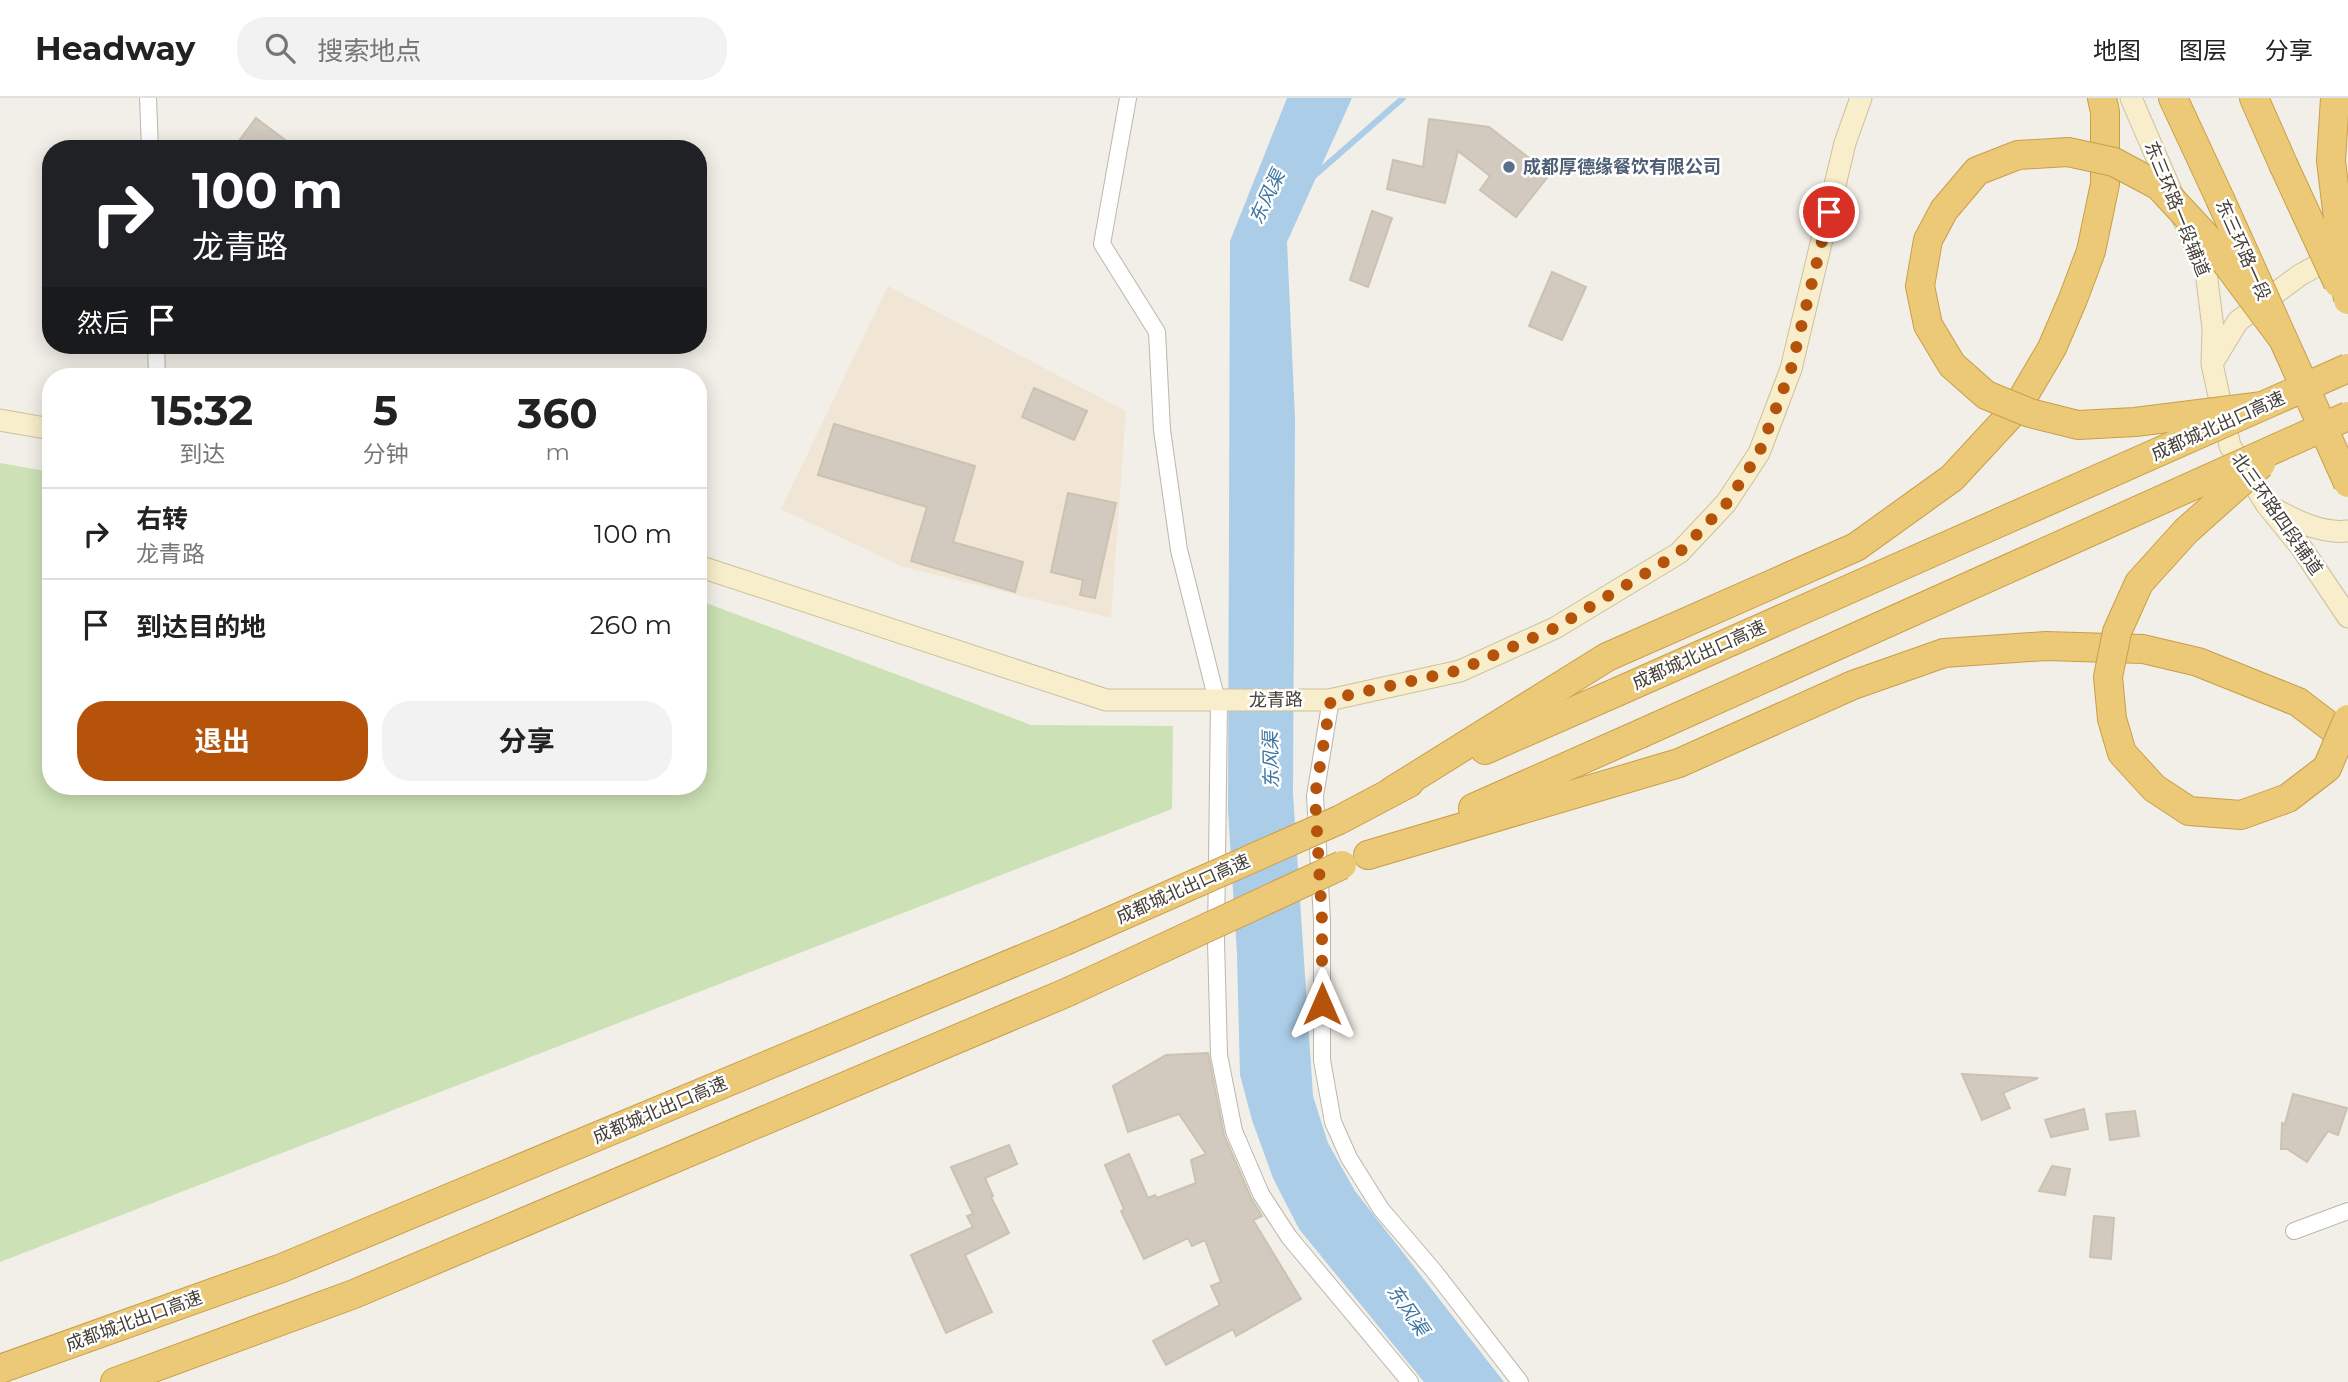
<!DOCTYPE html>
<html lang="zh">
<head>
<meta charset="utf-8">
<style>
	body { margin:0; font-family:Montserrat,"Noto Sans SC",sans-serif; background:#f2f2f2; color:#222; height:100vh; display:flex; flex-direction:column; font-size:26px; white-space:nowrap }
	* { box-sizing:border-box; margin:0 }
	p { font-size:23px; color:#767676 }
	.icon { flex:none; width:38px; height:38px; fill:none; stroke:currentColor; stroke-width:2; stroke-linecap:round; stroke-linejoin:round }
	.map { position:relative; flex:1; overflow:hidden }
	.side { position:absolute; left:42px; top:270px; width:665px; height:427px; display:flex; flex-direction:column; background:#fff; border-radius:28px; box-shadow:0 4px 18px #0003 }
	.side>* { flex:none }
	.guide { position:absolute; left:42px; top:42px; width:665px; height:214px; border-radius:28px; box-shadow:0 4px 18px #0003; background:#202124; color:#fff; overflow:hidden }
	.pin { position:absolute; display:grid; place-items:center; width:60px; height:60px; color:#fff; margin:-30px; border:4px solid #fff; border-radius:50%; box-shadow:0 2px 7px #0007 }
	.me { position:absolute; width:77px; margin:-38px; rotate:0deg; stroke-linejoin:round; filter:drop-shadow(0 0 5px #0008) }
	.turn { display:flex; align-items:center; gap:24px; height:147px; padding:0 35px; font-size:32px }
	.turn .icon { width:91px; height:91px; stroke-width:2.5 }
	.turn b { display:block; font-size:49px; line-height:60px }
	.then { display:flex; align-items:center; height:66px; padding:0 35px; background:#0003; gap:14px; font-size:26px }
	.eta { display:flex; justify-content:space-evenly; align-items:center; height:119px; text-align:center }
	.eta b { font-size:42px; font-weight:700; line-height:49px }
	.button { display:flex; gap:14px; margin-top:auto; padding:14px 35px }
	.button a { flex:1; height:80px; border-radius:28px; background:#b45309; color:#fff; font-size:28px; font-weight:700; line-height:80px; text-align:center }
	.button a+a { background:#f2f2f2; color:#222 }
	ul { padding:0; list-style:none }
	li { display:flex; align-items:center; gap:21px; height:91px; padding:0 35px; border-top:2px solid #e0e0e0 }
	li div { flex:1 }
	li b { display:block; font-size:26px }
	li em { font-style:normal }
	header { display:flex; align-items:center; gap:42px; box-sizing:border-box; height:98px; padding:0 35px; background:#fff; border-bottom:2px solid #e0e0e0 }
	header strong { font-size:33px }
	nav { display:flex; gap:38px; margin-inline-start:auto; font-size:24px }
	.search { width:490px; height:63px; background:#f2f2f2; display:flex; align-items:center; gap:18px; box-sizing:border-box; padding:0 24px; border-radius:28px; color:#767676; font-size:26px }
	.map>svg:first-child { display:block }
	.commercial { fill:#f1e6d5 }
	.green { fill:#cce1b5 }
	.water { fill:#abcde7 }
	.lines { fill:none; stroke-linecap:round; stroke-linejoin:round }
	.stream { stroke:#abcde7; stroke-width:6 }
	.building { fill:#d2cabe; stroke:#cbc2b2; stroke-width:2 }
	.street-casing { stroke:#bcb6ab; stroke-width:18 }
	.secondary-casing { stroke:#ccc19c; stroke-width:23 }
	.highway-casing { stroke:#ca9e49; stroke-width:30 }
	.street { stroke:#fff; stroke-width:16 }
	.secondary { stroke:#f8eecb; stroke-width:21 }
	.highway { stroke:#ecc977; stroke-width:28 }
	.highway-bridge-casing { stroke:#ca9e49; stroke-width:30; stroke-linecap:butt }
	.highway-bridge { stroke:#ecc977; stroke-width:28 }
	.route { stroke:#b45309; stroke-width:12; stroke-dasharray:0 21.6 }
	.service-dot { fill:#5c6f8a; stroke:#fff; stroke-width:2.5 }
	.labels { text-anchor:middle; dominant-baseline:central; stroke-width:5; stroke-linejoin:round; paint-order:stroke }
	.service-label { font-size:18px; font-weight:bold; fill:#4e5e75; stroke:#fff; text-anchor:start }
	.street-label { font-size:18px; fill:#443f37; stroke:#fff }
	.water-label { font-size:19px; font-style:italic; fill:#3d75a2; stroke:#fff }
</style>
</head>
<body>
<header>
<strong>Headway</strong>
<div class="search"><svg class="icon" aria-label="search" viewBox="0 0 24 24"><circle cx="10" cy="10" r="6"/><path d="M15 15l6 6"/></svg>搜索地点</div>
<nav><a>地图</a><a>图层</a><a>分享</a></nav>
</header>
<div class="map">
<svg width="2348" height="1284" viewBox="0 0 2348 1284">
	<rect width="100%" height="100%" fill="#f1efe7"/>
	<polygon class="commercial" points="888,188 1126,313 1111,520 903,469 781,411"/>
	<polygon class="green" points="0,365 51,374 51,688 698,688 698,502 1031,627 1173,628 1172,711 0,1164"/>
	<polygon class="water" points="1287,0 1352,0 1287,144 1295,320 1293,696 1313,998 1328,1045 1355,1093 1504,1284 1424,1284 1299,1131 1273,1080 1252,1022 1240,977 1237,856 1228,712 1230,143"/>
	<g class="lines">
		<polyline class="stream" points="1314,78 1403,0"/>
	</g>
	<g class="building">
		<polygon points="256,20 297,51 233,51"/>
		<polygon points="1429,21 1489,29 1550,76 1516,119 1480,92 1490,78 1458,53 1445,105 1387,91 1393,62 1423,69"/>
		<polygon points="1372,113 1392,120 1368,189 1350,182"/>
		<polygon points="1552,174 1586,189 1562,242 1529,228"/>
		<polygon points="1034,290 1087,313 1074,342 1022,319"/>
		<polygon points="834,326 975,368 953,444 1023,464 1015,494 911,463 927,409 818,377"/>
		<polygon points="1068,395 1116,405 1095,500 1080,497 1083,482 1051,474"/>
		<polygon points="1208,955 1224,1037 1251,1100 1262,1118 1253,1122 1301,1201 1236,1238 1233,1231 1166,1267 1153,1243 1220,1207 1211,1188 1221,1184 1205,1142 1192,1148 1188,1140 1144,1161 1121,1113 1124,1111 1105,1067 1129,1056 1148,1100 1155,1097 1157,1100 1196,1085 1191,1062 1206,1056 1179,1016 1128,1034 1113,988 1166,957"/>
		<polygon points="1962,976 2038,980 2003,995 2010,1010 1982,1022"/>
		<polygon points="2293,996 2347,1010 2338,1037 2328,1033 2307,1064 2287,1051 2281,1051 2282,1025 2285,1026"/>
		<polygon points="2084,1011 2088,1031 2051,1039 2045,1022"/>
		<polygon points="2135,1013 2139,1038 2110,1042 2106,1016"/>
		<polygon points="1009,1047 1017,1066 985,1080 993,1098 991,1099 1009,1135 965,1157 992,1214 946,1235 911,1157 973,1129 967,1118 973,1116 951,1069"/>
		<polygon points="2052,1068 2070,1071 2065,1097 2039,1093"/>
		<polygon points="2094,1118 2114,1120 2111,1161 2090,1159"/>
	</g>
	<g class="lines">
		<defs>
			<g id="street">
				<polyline points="148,0 150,51"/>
				<polyline points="1128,0 1102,146 1157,234 1162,332 1179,452 1217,603"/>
				<polyline points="156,247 157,278"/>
				<polyline points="1331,601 1315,698 1322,822 1322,962 1333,1024 1349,1060 1381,1111 1434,1173 1520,1284"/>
				<polyline points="1219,603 1216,843 1219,957 1234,1033 1261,1096 1289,1139 1410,1284"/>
				<polyline points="2294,1133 2348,1113"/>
			</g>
			<g id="secondary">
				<polyline points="2131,0 2206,174 2213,230 2212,266 2230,348 2266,406 2301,449 2348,519"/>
				<polyline points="2213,264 2238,223 2300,177 2340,155"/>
				<polyline points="0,322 51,331"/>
				<path d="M2274,411C2297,423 2322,436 2348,433"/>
				<polyline points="698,468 1106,602 1329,602 1460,573 1555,530 1679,455 1726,405 1759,355 1791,271 1845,45 1861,0"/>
			</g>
			<g id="highway">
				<polyline points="2173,0 2220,101"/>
				<polyline points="2254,0 2283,66"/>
				<polyline points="1485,652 1617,594"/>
				<polyline points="1392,693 1607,559 1856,449 1952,380 2016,311 2052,250 2073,201 2091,153 2105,86 2105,14 2102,0"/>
				<polyline points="1473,710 1640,636"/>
				<polyline points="1339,722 1409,685"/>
				<polyline points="1368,757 1679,665 1853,587 1944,555 2046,548 2143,551 2198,564 2298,604 2348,642"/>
				<polyline points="0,1271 282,1170 1065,843"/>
				<polyline points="115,1284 354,1196 1068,894"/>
			</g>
		</defs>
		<use href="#street" class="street-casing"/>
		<use href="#secondary" class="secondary-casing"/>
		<use href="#highway" class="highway-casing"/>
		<use href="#street" class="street"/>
		<use href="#secondary" class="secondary"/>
		<use href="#highway" class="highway"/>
		<defs>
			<g id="highway-bridge">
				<polyline points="2335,0 2331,63 2348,202"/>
				<polyline points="2283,66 2338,185"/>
				<polyline points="2220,101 2348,385"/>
				<polyline points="2263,308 2135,324 2078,327 2030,315 1986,297 1952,267 1928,227 1920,188 1928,142 1944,112 1977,73 2018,57 2068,54 2114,64 2159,88 2209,142 2283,241"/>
				<polyline points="2261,366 2186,433 2139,485 2117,534 2108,579 2112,621 2122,655 2154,690 2189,713 2241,717 2288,700 2327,670 2348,621"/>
				<polyline points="1617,594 2348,270"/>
				<polyline points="1640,636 2348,318"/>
				<polyline points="1065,843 1339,722"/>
				<polyline points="1068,894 1342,767"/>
			</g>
		</defs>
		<use href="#highway-bridge" class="highway-bridge-casing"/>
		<use href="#highway-bridge" class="highway-bridge"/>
	</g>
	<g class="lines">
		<polyline class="route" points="1322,906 1322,822 1315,698 1331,601 1460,572 1555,530 1679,455 1727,405 1759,355 1791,271 1829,114"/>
	</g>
	<circle class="service-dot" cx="1509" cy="69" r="7"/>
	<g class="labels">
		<g class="service-label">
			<text x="1523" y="69">成都厚德缘餐饮有限公司</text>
		</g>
		<g class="street-label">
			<text transform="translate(2177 111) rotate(68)">东三环路一段辅道</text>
			<text transform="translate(2243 152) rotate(66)">东三环路一段</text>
			<text transform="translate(2218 328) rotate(-24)">成都城北出口高速</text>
			<text transform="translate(2277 416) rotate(55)">北三环路四段辅道</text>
			<text transform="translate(1699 557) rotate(-24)">成都城北出口高速</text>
			<text transform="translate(1276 602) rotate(-1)">龙青路</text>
			<text transform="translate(1183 791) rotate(-24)">成都城北出口高速</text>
			<text transform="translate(660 1012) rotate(-23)">成都城北出口高速</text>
			<text transform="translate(134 1223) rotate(-20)">成都城北出口高速</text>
		</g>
		<g class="water-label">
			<text transform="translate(1267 99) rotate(-65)">东风渠</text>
			<text transform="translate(1271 662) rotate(-91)">东风渠</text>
			<text transform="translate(1408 1212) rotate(55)">东风渠</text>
		</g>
	</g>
</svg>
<div class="pin" style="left:1829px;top:114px;background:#d93025"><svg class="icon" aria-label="arrive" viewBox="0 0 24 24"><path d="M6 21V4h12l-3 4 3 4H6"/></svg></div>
<svg class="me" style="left:1322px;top:906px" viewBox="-20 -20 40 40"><path d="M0-17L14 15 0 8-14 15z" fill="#b45309" stroke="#fff" stroke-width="4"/></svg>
<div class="guide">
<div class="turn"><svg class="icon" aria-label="right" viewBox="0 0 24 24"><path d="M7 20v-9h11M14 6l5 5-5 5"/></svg><div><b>100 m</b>龙青路</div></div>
<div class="then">然后<svg class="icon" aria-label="arrive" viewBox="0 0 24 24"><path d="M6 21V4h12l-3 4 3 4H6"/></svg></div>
</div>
<section class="side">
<div class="eta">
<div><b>15:32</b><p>到达</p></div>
<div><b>5</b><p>分钟</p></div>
<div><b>360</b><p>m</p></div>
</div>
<ul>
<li><svg class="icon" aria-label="right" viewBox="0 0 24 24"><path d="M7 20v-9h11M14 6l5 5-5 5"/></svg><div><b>右转</b><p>龙青路</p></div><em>100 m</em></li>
<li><svg class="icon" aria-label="arrive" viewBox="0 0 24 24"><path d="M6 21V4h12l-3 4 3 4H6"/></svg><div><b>到达目的地</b></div><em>260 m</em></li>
</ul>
<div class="button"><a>退出</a><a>分享</a></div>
</section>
</div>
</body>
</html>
